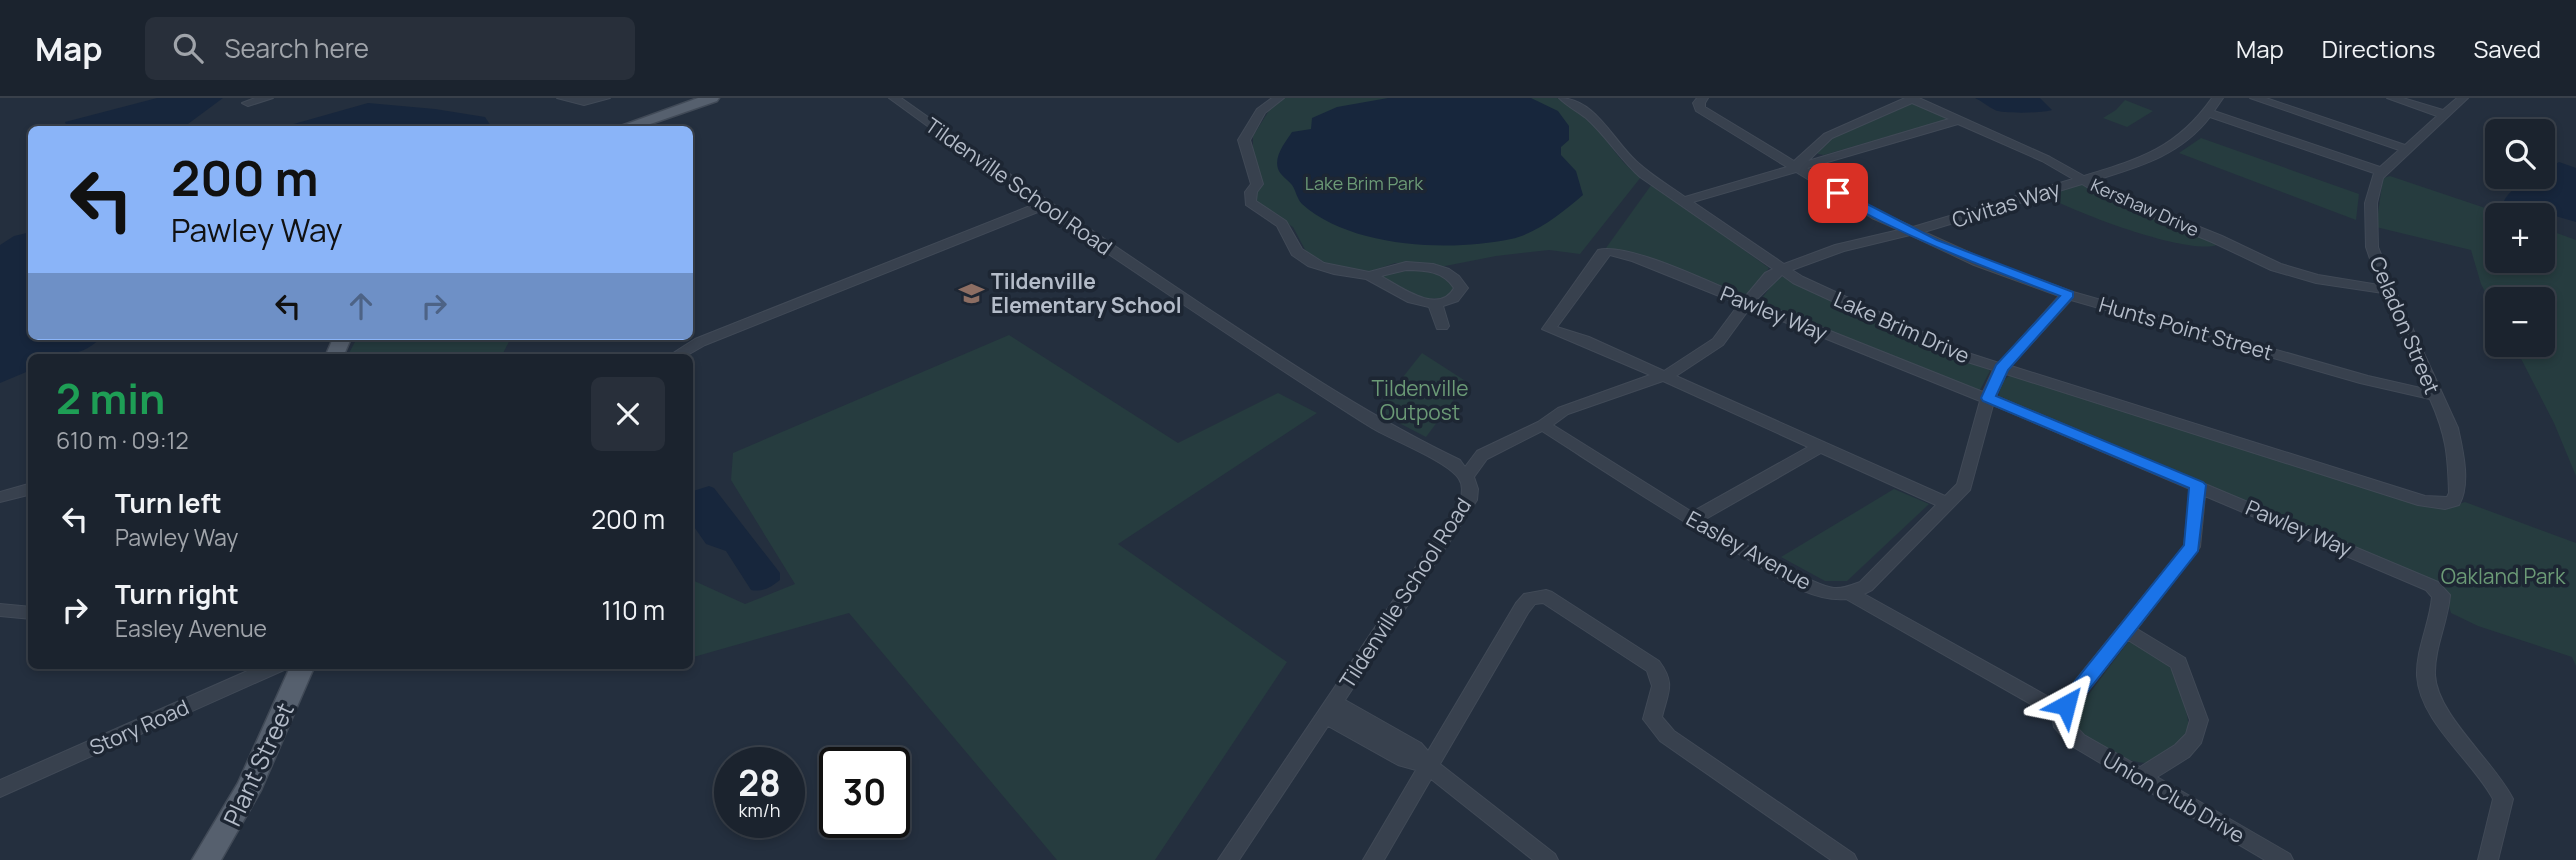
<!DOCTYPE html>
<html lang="en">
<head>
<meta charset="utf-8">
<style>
	body { margin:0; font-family:Manrope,sans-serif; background:#282f3a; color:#f1f3f6; height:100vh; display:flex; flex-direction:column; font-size:26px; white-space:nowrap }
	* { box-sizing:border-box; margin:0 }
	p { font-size:23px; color:#a0a4aa }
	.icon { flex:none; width:38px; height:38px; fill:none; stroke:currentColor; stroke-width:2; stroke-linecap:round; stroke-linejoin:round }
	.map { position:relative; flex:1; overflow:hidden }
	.side { position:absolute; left:28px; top:256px; width:665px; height:315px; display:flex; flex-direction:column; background:#1b232e; border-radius:10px; box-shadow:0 4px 10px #0003,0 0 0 2px #39404a }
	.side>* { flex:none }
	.top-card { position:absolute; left:28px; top:28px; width:665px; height:214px; border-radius:10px; box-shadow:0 4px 10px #0003,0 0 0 2px #39404a; background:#8ab4f8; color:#111; overflow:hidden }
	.buttons { position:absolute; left:2485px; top:21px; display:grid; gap:14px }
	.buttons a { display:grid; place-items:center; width:70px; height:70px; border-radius:10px; background:#1b232e; box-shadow:0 4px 10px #0003,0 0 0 2px #39404a; font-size:35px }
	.speed { position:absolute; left:714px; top:649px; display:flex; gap:14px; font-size:35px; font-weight:700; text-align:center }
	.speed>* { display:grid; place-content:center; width:91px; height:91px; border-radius:50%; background:#1b232e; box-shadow:0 4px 10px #0003,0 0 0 2px #39404a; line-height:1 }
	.speed small { font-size:18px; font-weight:400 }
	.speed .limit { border:4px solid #111; border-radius:10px; background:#fff; color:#111 }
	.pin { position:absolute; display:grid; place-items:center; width:60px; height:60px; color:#fff; margin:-30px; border-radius:14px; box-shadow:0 4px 10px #0006 }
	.me { position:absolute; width:77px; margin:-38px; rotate:38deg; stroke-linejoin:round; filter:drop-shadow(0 0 5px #0008) }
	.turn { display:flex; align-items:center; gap:24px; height:147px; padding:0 28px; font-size:32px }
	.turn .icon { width:91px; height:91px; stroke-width:2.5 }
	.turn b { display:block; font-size:49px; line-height:60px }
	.lanes { display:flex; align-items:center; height:66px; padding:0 28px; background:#0003; justify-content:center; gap:35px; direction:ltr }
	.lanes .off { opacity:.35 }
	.round { display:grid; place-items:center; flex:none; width:74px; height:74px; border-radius:10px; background:#282f3a }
	.head { display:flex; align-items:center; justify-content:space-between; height:119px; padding:0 28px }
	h1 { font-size:42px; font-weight:700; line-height:52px; color:#1e9e55 }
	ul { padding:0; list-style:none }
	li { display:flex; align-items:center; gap:21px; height:91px; padding:0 28px }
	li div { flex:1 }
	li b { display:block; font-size:26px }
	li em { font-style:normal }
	header { display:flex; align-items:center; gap:42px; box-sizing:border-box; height:98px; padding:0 35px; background:#1b232e; border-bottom:2px solid #39404a }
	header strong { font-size:33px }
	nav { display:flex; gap:38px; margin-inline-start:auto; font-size:24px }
	.search { width:490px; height:63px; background:#282f3a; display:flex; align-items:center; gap:18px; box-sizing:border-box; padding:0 24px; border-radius:10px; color:#a0a4aa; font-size:26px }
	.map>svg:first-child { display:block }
	.green { fill:#263c3f }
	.water { fill:#17263c }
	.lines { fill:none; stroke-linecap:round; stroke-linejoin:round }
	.minor-casing { stroke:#414a57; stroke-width:2 }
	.major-casing { stroke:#414a57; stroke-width:3 }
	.minor { fill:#38414e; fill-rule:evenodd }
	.major { fill:#56606e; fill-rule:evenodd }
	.route { fill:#1a73e8; stroke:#114b97; stroke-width:2 }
	.labels { text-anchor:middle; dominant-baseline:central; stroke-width:7; stroke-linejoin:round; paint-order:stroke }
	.far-park-label { font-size:18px; fill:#6b9a76; stroke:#1d2633 }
	.far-street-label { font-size:18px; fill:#b4bcc9; stroke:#1d2633 }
	.street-label { font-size:21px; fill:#b4bcc9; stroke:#1d2633 }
	.poi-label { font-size:21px; font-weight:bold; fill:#b4bcc9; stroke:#1d2633; text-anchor:start }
	.park-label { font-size:21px; fill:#6b9a76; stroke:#1d2633 }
	.near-street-label { font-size:24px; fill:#b4bcc9; stroke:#1d2633 }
</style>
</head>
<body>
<header>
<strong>Map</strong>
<div class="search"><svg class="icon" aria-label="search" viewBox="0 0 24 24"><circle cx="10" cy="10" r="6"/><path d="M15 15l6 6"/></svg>Search here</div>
<nav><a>Map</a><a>Directions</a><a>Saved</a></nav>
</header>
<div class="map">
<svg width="2576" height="762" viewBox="0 0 2576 762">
	<rect width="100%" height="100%" fill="#242f3e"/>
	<g class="green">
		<path d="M1285,0H1557C1570,7 1582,14 1593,26C1610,44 1619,65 1641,79L1580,156L1549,152L1496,158L1440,169L1395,165L1365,175L1336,170L1309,159L1293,129L1259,108L1253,97V38L1270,11Z"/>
		<polygon points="2125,2 2153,13 2127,29 2103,20 2116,12"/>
		<polygon points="1914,5 1949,21 1824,57 1818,56 1817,53 1831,40"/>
		<polygon points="2201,40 2359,96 2356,122 2179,55"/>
		<polygon points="2390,78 2506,117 2497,117 2497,163 2543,163 2543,130 2576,142 2576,378 2554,325 2514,247 2543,247 2543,201 2497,201 2497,217 2481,186 2471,152 2376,129 2383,80"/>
		<polygon points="1652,86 1769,170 1748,196 1733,194 1642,157 1606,150"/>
		<path d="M2083,86L2216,144L2217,147C2187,157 2079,116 2050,100L2051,96Z"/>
		<path d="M1400,171C1422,172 1440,172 1455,190L1444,200L1422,201L1381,181V176Z"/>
		<polygon points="1778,179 1783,179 1958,261 1986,269 1990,273 1980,292 1972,291 1759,204"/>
		<polygon points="1009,237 1178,345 1278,295 1317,315 1118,446 1287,564 1155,762 1057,762 849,515 690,560 690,481 745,506 795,486 731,382 733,355"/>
		<polygon points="358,238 512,238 501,259 347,259"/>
		<polygon points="1422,255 1467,284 1426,339 1376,313"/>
		<path d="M2011,277L2446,410L2465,404L2576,445V568L2572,559L2478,528L2451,515L2444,492L1999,298C2000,290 2003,280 2011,277Z"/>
		<polygon points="1894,391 1929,406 1847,483 1825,483 1781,459"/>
		<path d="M2128,544C2162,548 2183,580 2186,613C2187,617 2189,625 2188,629C2185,645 2160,655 2148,665C2122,664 2087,647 2073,624L2077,612Z"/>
	</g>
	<g class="water">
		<polygon points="157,0 223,0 188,26 173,31 68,31 65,24"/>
		<path d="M1388,0H1531L1558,13L1569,28V42L1561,49V57L1576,73L1583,97C1563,114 1538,135 1511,141C1450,154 1351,150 1302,106C1297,101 1296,93 1292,87C1289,83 1284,80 1281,76C1270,62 1285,45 1292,34L1311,31L1312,20L1337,9Z"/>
		<path d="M1975,0H2040L2052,12C2043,15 2004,16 1995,12C1988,9 1982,3 1975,0Z"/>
		<polygon points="368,5 435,11 485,19 493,31 276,31"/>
		<path d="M2559,64L2576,70V124L2504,103C2511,90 2528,79 2543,79V74Z"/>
		<path d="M31,134L32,238H102C85,259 57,259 32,259L31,272L0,285V147L14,138Z"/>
		<path d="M709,388L714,390L780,475V482C770,490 763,494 751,492L726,453L706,446L690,423V394Z"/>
	</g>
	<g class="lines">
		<defs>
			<g id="minor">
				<polygon points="255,0 273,0 248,8 242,5"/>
				<polygon points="557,0 610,0 584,7"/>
				<path d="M889,0H901C1001,71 1102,140 1204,208C1287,263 1370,319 1460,362L1465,369L1477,353L1538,324L1558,310L1650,277L1542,231L1598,152C1629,144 1713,186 1745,199L1765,175L1773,171L1640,79C1620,61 1606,38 1586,20C1577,13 1567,8 1559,0C1595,0 1612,41 1636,63C1651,77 1668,87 1685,99L1787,69L1696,13L1693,5L1697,0H1708L1705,5V9L1794,63L1824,36L1905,0H1919L2050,59L2084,78C2140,61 2177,50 2212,0H2223L2214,13L2380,69L2399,52L2250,0H2266L2405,47L2437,18L2387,0H2403L2443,12L2457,0H2468L2383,80L2377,105L2378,149L2395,192L2458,330C2463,353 2471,386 2459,407L2445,411L2418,407L2006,276L1996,298L2438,484L2450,497C2448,524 2434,550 2435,577C2437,617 2494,663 2513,701L2498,762H2478L2493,701C2472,662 2420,624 2417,578C2416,551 2430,525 2432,499L2426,492L2205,398L2200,449L2137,531L2185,560L2208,622L2201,645L2189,659L2157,679L2290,756L2293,762H2265L2070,647L2054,629L2052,618L1846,501C1809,504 1775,477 1744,459C1675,420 1609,376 1542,333L1487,361L1474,379L1478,391L1477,402L1345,602L1421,645L1428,653L1516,505L1524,496L1546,492L1552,494L1659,563C1676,586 1668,594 1662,619L1674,633L1854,756L1857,762H1831L1660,643L1643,621L1652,588L1647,573L1543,505L1535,506L1528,515L1440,666L1555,756L1558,762H1533L1431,681L1384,762H1363L1416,672L1398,667L1328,628L1239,762H1218L1461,402C1462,394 1463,387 1459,381C1449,364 1392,342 1372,330C1261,260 1152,185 1043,112L705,247L684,259H667L695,241L1035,106ZM1912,5L1949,21L1808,63L1832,40ZM2210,19L2374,75L2365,105L2366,149L2379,187L2318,177L2281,166L2222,138L2115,95L2093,83C2138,69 2180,58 2210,19ZM1958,26L2042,63L2073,81L1913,129L1880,114L1807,70ZM1796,74L1872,120L1899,132L1835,147L1784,166L1693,104ZM2082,86L2107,101L2212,144L2271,172L2316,185L2383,195L2425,291L2368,278L2073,194L1984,161L1924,134ZM1910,137L1974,167L2059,198L1999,265L1968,255L1803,179L1792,172L1844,153ZM1610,157L1632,163L1739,206L1713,241L1664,273L1589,239L1557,229ZM1782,177L1793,185L1958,261L1993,272L1983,294L1755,203ZM2071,202L2360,285L2430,301C2446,337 2448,356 2449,395L2447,399L2425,398L2011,268ZM1750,210L1980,303L1957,386L1945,398L1676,278L1723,247ZM1663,283L1808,349L1692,414L1553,327L1568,316ZM1993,307L2190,391L2184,448L2058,604L1864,496L1872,492L1970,392ZM1821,355L1936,407L1860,484C1852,487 1843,491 1834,490C1809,487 1729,437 1704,422ZM2128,542L2171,569L2190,622L2186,636L2175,647L2140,669L2084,637L2070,622V616Z"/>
				<path d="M1272,0H1284L1265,15L1250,42L1263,86L1257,94L1256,103L1286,123L1302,151L1324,165L1369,174L1406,164L1433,166L1449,171L1459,178L1468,190L1458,203L1443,208L1449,228L1447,231H1437L1429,209L1408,204L1366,181L1334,176L1308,168L1292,157L1277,128L1246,107L1245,94L1251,86L1238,42L1257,11ZM1406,172C1425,172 1443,173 1454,190C1439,218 1399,188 1381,178Z"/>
				<polygon points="32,385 32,396 0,404 0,394"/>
				<polygon points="0,506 32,509 32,521 0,518"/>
				<polygon points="261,567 287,567 284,572 0,699 0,682"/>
			</g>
			<g id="major">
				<polygon points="698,0 719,0 717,3 633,32 610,32"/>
				<polygon points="334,238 352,238 343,259 325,259"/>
				<polygon points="291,567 315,567 261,692 221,762 192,762 238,685"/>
			</g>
		</defs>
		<use href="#minor" class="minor-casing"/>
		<use href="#major" class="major-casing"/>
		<use href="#minor" class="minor"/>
		<use href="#major" class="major"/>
	</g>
	<path class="route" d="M1838,91L1937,142L2073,194V199L2008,272L1996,298L2203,384L2206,387L2198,453L2073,612L2066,614L2060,612L2057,607L2060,602L2184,447L2189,390L1983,303L1981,300L1996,267L2060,198C1982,168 1906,140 1834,98V92Z"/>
	<defs>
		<symbol id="school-bare" viewBox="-9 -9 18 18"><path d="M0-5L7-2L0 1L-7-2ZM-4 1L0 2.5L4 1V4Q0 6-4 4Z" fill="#8d6e63" stroke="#1d2633" stroke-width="2.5" paint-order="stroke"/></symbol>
	</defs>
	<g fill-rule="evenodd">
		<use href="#school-bare" x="954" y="178" width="35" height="35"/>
	</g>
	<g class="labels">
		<g class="far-park-label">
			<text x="1364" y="85">Lake Brim Park</text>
		</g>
		<g class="far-street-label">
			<text transform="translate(2145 109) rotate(24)">Kershaw Drive</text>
		</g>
		<g class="street-label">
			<text transform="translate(1019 88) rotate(35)">Tildenville School Road</text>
			<text transform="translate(2006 106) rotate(-17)">Civitas Way</text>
			<text transform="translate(1774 215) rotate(22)">Pawley Way</text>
			<text transform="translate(2405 227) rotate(67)">Celadon Street</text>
			<text transform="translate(1902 229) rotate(24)">Lake Brim Drive</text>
			<text transform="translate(2186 230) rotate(16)">Hunts Point Street</text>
			<text transform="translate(2299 430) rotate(23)">Pawley Way</text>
			<text transform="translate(1749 452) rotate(29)">Easley Avenue</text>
			<text transform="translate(1405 495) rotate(-57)">Tildenville School Road</text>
			<text transform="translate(139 629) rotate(-24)">Story Road</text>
			<text transform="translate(2174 699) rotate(30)">Union Club Drive</text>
		</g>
		<g class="poi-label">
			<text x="991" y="183">Tildenville<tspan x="991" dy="24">Elementary School</tspan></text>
		</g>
		<g class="park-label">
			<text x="1420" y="290">Tildenville<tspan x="1420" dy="24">Outpost</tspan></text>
			<text x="2503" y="478">Oakland Park</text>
		</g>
		<g class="near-street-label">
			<text transform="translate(258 666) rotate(-65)">Plant Street</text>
		</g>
	</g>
</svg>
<div class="buttons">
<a><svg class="icon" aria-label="search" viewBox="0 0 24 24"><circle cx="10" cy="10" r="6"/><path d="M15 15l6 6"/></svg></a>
<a>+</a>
<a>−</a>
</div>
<div class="speed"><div>28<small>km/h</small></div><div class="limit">30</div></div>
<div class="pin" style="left:1838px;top:95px;background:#d93025"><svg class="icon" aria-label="arrive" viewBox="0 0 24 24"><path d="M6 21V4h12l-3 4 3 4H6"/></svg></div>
<svg class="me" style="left:2066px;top:607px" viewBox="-20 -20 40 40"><path d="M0-17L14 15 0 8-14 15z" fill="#1a73e8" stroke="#fff" stroke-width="4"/></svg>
<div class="top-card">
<div class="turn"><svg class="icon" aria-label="left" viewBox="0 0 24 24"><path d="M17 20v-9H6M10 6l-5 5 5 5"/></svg><div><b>200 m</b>Pawley Way</div></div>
<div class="lanes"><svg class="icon" aria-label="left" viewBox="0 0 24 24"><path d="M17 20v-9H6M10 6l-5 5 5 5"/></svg><svg class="icon off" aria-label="ahead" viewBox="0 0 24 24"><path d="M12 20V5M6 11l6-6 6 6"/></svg><svg class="icon off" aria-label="right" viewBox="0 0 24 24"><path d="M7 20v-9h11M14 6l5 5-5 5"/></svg></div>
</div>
<section class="side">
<div class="head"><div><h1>2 min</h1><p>610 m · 09:12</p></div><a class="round"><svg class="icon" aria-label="close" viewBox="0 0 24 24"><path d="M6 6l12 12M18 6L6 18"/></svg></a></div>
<ul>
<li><svg class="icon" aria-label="left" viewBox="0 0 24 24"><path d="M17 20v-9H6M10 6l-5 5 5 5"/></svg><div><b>Turn left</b><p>Pawley Way</p></div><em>200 m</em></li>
<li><svg class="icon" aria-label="right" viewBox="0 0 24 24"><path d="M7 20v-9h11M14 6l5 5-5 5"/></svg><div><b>Turn right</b><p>Easley Avenue</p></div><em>110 m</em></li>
</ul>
</section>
</div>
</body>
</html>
